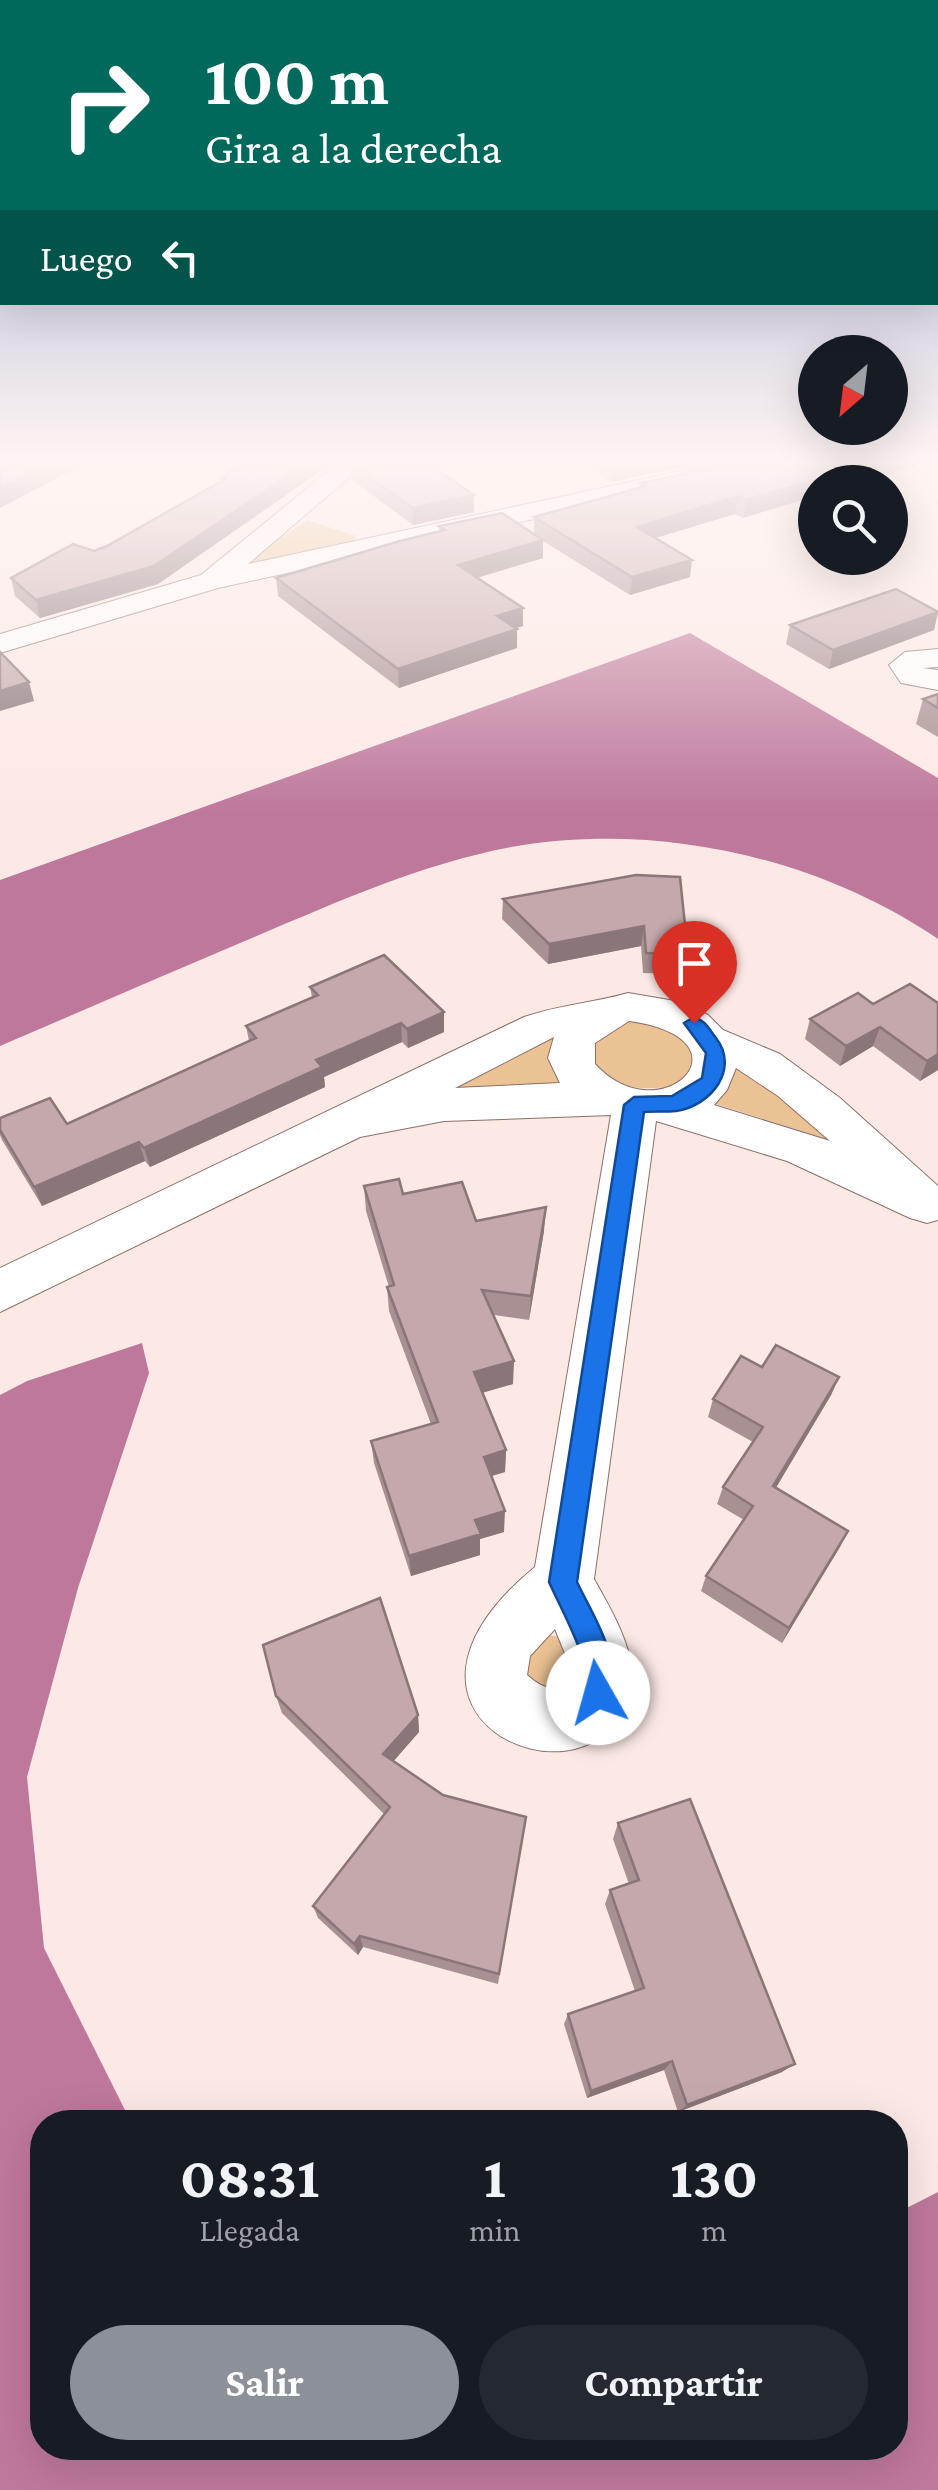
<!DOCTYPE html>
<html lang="es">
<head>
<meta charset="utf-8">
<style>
	body { margin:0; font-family:"Crimson Pro",serif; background:#242831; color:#f1f3f6; height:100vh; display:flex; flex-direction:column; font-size:38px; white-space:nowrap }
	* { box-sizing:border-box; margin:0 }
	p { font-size:32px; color:#9ea1a6 }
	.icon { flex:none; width:55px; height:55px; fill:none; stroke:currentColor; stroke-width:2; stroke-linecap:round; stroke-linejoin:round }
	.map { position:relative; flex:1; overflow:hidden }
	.panel { position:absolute; left:30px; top:2110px; width:878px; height:350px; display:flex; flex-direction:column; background:#171b24; border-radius:40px; box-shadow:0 10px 40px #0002 }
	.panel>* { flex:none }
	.hud { position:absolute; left:0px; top:0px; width:940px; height:305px; box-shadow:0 10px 40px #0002; background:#00695c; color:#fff; overflow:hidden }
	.needle { width:65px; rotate:208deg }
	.controls { position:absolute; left:798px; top:335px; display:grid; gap:20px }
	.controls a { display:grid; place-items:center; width:110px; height:110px; border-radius:50%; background:#171b24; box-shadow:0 10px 40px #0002; font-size:50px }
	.pin { position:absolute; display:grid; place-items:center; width:85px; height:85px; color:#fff; margin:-102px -42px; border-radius:50% 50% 50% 0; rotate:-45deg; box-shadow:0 0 10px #0007 }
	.pin .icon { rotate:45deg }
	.me { position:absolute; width:110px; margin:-55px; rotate:353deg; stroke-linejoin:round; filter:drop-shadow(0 0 8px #0008) }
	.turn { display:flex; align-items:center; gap:35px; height:210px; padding:0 40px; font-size:45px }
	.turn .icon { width:130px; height:130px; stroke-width:2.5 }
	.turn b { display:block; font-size:70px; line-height:85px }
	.then { display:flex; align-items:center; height:95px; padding:0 40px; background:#0003; gap:20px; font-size:38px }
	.eta { display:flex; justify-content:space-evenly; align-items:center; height:170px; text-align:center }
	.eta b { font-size:60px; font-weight:700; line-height:70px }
	.primary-button { display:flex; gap:20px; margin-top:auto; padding:20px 40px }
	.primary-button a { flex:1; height:115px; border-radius:60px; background:#8c9099; color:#fff; font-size:40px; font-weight:700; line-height:115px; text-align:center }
	.primary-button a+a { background:#242831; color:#f1f3f6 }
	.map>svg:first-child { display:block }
	.green { fill:#eac293 }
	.water { fill:#be789b }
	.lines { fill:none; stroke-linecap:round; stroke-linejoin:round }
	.minor-casing { stroke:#8b706b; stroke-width:2 }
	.minor { fill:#fff; fill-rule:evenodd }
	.wall { fill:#a99093 }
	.shaded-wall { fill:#8a7678 }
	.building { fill:#c5a8ab; stroke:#8a7678; stroke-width:2.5 }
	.route { fill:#1a73e8; stroke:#114b97; stroke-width:2.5 }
</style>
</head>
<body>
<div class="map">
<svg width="938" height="2490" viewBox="0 0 938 2490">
	<rect width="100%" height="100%" fill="#fce9e5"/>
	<g class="green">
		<polygon points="307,520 356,536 353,542 257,564 248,560"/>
		<path d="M655,1017L699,1052L681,1084C643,1092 626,1090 593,1069L594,1032L606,1022Z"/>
		<polygon points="557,1034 571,1085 438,1089"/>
		<polygon points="734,1056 835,1142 707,1101 728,1088"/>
		<polygon points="549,1635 560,1637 582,1674 543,1700 515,1658"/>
	</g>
	<g class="water">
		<path d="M690,633L938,778V939C819,858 660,822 517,846C427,862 342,900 259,935C172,972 86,1009 0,1046V880Z"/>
		<polygon points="142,1343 149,1373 78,1588 27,1777 44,1948 131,2122 42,2122 42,2448 895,2448 895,2214 938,2192 938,2490 0,2490 0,1395 27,1381"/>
	</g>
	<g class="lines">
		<defs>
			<g id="minor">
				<polygon points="338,463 366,463 248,564 718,463 766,463 754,471 218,588 0,653 0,634 201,575"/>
				<polygon points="938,649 938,667 923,668 938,670 938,690 901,683 889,665 905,652"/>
				<path d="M628,993L681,1002L708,1015L723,1030L780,1054L840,1098L938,1186V1220L927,1223L910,1218L787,1161L656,1121L594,1579C609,1606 629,1639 632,1671C633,1684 628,1696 623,1708C582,1811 353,1717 535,1567L611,1115L444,1121L360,1137L0,1312V1268L524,1017C559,1005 593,1003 628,993ZM629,1021C758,1039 661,1136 595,1064V1043ZM554,1037L548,1058L560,1083L455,1088ZM736,1068L778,1096L830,1141L714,1105L727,1090ZM555,1629L566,1656L568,1682C554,1694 539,1686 527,1675L530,1656Z"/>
			</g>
		</defs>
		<use href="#minor" class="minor-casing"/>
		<use href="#minor" class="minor"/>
	</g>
	<g class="wall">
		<polygon points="243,463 332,463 158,584 40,618 15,596 11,578 107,546 220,481 220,478"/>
		<polygon points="460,463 436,469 474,495 474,512 413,525 352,480 350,464"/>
		<polygon points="582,463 699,463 611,482"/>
		<polygon points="734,463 926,463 861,482 815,482 743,518 735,514 655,538 690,577 630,595 543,541 543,558 477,578 523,626 516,628 517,648 399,688 278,596 276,578 439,532 439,526 534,534 534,517 640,488 641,483"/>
		<polygon points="938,611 934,630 829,669 786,644 790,625"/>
		<polygon points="938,694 938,737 916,724 923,699"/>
		<polygon points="636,875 688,954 685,974 643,973 641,946 548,964 502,919 503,899"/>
		<polygon points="310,987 444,1012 444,1032 408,1048 402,1042 324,1077 325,1087 150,1167 145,1161 42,1206 2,1140 0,1135 0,1118 67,1124 249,1041 246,1026 312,997"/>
		<polygon points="858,993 938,1070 920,1081 873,1046 840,1066 805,1039 810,1019"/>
		<polygon points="364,1186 403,1194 476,1221 544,1231 529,1320 494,1315 513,1384 482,1393 506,1450 505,1472 492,1476 504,1532 480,1539 480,1555 411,1576 374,1463 371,1441 431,1424 389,1311 387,1287 389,1287 366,1211"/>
		<polygon points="762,1367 839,1377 831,1395 776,1487 848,1531 782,1643 701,1591 706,1576 744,1520 717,1504 723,1487 753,1442 708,1417 713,1399"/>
		<polygon points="276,1696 418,1715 419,1732 393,1761 443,1795 526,1817 498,1984 363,1947 358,1955 318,1918 313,1906 384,1814 282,1713"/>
		<polygon points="618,1823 782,2072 678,2112 664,2070 587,2098 564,2024 568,2014 635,1991 605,1904 610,1890 629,1884 613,1839"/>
	</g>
	<g class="shaded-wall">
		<polygon points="50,463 86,463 0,508 0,488"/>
		<polygon points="307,463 332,463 158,584 40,618 36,600"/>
		<polygon points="418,463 461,463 418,473"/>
		<polygon points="623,463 699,463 611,482 613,465"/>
		<polygon points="874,463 926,463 861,482 815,482 815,496 743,518 746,500"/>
		<polygon points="474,495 474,512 413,525 413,508"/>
		<polygon points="738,496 735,514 635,544 637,527"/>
		<polygon points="543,540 543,558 458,583 458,565"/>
		<polygon points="692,560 690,577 630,595 632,577"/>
		<polygon points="523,608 523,626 497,634 497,616"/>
		<polygon points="938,612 934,630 829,669 833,650"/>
		<polygon points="517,629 517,648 399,688 398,669"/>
		<polygon points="29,682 34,701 0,711 0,691"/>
		<polygon points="644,926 641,946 548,964 549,944"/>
		<polygon points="444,1012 444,1032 408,1048 407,1029"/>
		<polygon points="401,1023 402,1042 324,1077 325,1087 150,1167 144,1148 316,1060"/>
		<polygon points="880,1027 873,1046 840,1066 846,1046"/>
		<polygon points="938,1054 938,1070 920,1081 927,1061"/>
		<polygon points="139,1142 145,1161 42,1206 34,1187"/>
		<polygon points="546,1207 544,1231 529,1320 531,1296"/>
		<polygon points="514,1361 513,1384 474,1395 474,1372"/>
		<polygon points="839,1377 831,1395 767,1503 773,1486"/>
		<polygon points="506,1450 505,1472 484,1478 484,1457"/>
		<polygon points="505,1511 504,1532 480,1539 480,1555 411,1576 409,1556 475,1520"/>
		<polygon points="848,1531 840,1547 782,1643 789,1628"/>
		<polygon points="418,1715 419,1732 386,1770 383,1754"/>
		<polygon points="360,1936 363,1947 358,1955 354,1944"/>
		<polygon points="672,2061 664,2070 587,2098 591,2091"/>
		<polygon points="795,2064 782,2072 678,2112 687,2105"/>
	</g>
	<g class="building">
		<polygon points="0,463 50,463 0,488"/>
		<polygon points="243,463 307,463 154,566 36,600 11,578 73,544 94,551 107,546 225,479 220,478"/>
		<polygon points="427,463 474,495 413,508 350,464"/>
		<polygon points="734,463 874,463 746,500 738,496 637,527 692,560 632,577 534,517 646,486 641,483"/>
		<polygon points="502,513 543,540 458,565 523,608 497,616 517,629 398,669 276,578 400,541 445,530 439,526"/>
		<polygon points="896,589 938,612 833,650 790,625"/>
		<polygon points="0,652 29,682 0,691"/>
		<polygon points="938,694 938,708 923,699"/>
		<polygon points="636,875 680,877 688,954 646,953 644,926 549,944 503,899"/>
		<polygon points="384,955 444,1012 407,1029 401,1023 316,1060 322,1067 144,1148 139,1142 34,1187 0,1130 0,1118 50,1098 67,1124 256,1038 246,1026 318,995 310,987"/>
		<polygon points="910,984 938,1003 938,1054 927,1061 880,1027 846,1046 810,1019 858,993 873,1004"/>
		<polygon points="399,1179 403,1194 462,1182 476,1221 546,1207 531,1296 482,1290 514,1361 474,1372 506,1450 484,1457 505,1511 475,1520 481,1534 409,1556 371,1441 438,1422 387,1287 394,1285 364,1186"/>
		<polygon points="776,1345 839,1377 773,1486 848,1531 789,1628 706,1576 753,1506 723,1487 763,1427 713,1399 741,1356 762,1367"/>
		<polygon points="380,1598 418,1715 383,1754 443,1795 526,1817 499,1974 360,1936 354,1944 313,1906 390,1807 276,1696 263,1645"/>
		<polygon points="690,1799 795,2064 687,2105 672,2061 591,2091 568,2014 644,1988 610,1890 639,1880 618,1823"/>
	</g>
	<linearGradient id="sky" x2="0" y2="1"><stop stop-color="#979cc9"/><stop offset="0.57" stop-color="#fef5f3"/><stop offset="1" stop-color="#fef5f3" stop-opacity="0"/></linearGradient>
	<rect width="938" height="812" fill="url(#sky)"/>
	<path class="route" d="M694,1017C705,1020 709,1029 716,1038C740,1069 711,1106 676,1111C665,1112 654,1111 644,1112L577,1582C594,1618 625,1662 608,1703L598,1707L588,1703C581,1687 585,1667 579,1648C571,1626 559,1604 549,1582L624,1105L634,1097L672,1096L702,1078L706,1053L684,1023Z"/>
</svg>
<div class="controls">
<a><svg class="needle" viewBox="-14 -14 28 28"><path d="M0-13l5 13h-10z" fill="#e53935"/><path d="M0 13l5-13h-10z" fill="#9ea1a6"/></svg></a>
<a><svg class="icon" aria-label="search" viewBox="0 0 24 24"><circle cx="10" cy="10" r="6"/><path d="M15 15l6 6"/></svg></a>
</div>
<div class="pin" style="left:694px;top:1023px;background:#d93025"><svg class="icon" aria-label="arrive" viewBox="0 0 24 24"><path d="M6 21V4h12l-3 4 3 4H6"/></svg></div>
<svg class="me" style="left:598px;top:1693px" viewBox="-20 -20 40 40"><circle r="19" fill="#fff"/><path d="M0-13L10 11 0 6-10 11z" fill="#1a73e8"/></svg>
<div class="hud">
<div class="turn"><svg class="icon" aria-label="right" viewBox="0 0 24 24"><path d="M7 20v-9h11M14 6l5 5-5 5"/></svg><div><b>100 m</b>Gira a la derecha</div></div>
<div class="then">Luego<svg class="icon" aria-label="left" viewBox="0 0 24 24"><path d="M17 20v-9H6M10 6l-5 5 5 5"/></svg></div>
</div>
<section class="panel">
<div class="eta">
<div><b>08:31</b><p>Llegada</p></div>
<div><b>1</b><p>min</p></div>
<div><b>130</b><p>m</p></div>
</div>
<div class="primary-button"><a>Salir</a><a>Compartir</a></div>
</section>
</div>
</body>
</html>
